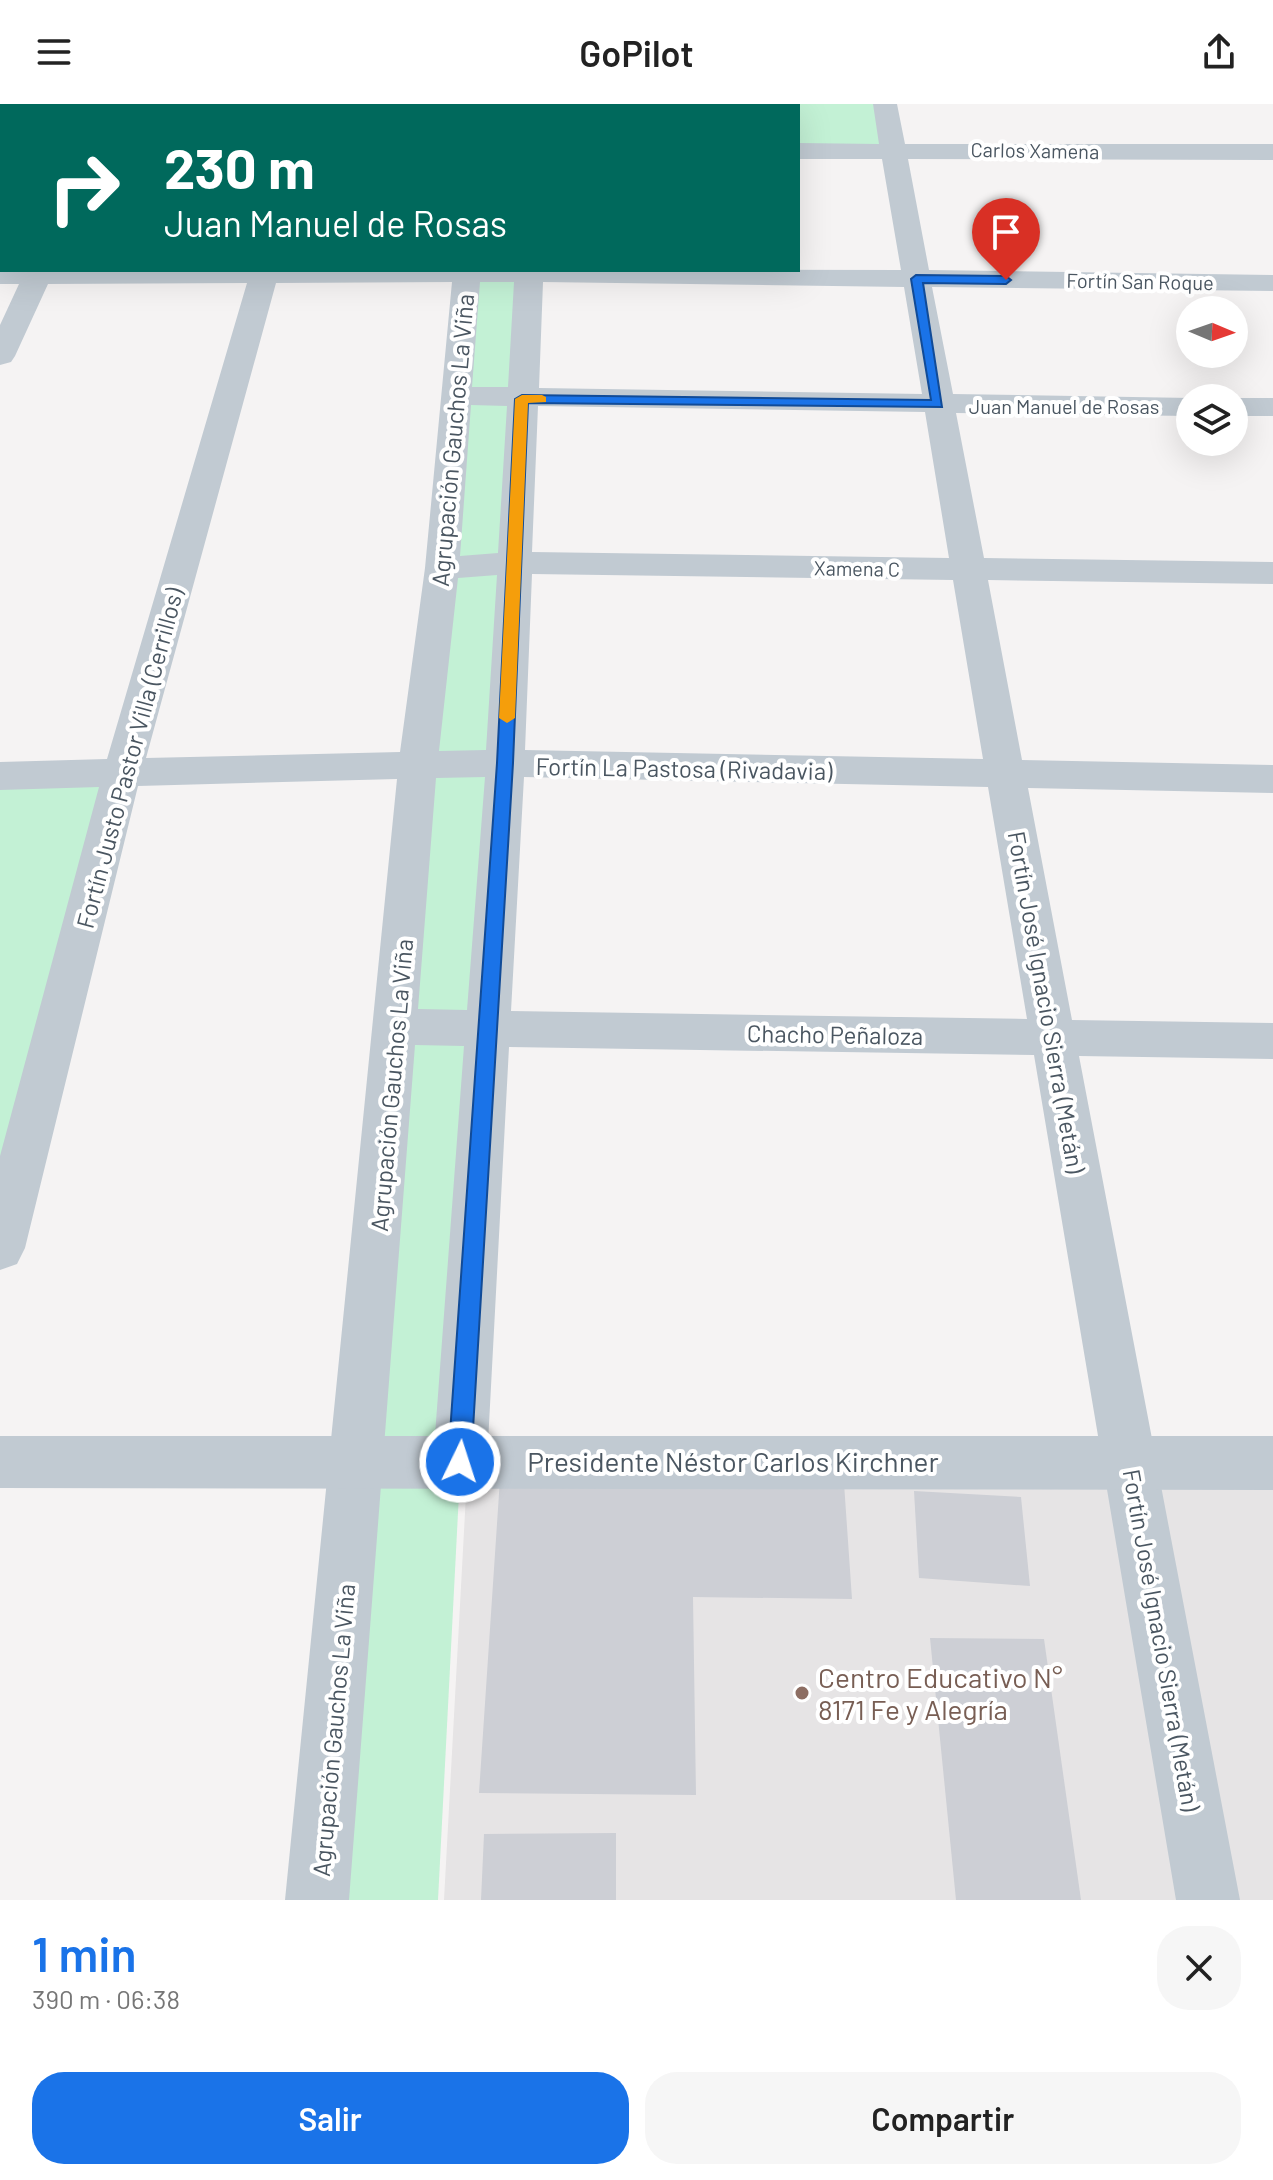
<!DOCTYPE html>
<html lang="es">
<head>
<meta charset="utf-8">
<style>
	body { margin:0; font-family:Barlow,sans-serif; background:#f6f6f6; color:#222; height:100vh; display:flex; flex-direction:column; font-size:30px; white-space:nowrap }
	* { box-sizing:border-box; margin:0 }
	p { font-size:26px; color:#767676 }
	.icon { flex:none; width:44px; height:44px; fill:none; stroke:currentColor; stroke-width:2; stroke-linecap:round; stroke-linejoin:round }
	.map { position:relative; height:1796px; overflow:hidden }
	.drawer { display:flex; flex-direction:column; background:#fff; flex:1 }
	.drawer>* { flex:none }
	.hud { position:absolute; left:0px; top:0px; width:800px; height:168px; box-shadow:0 8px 32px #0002; background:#00695c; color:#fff; overflow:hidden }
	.needle { width:52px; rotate:92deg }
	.fabs { position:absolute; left:1176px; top:192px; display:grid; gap:16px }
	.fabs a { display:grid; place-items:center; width:72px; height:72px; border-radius:50%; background:#fff; box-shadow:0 8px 32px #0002; font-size:40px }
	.pin { position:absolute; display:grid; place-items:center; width:68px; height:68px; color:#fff; margin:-82px -34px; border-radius:50% 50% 50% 0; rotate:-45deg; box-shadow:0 0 8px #0007 }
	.pin .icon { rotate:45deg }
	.me { position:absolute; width:88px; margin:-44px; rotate:4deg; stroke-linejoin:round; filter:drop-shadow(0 0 6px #0008) }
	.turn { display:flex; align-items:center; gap:28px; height:168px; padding:0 32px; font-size:36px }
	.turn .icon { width:104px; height:104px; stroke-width:2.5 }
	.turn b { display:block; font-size:56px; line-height:68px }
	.round { display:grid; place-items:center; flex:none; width:84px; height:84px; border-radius:32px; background:#f6f6f6 }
	.overview { display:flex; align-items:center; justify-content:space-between; height:136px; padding:0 32px }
	h1 { font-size:48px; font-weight:600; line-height:60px; color:#1a73e8 }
	.cta { display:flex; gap:16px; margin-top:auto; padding:16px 32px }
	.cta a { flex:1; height:92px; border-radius:32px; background:#1a73e8; color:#fff; font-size:32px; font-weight:600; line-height:92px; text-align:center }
	.cta a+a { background:#f6f6f6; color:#222 }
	header { display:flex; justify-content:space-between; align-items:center; height:104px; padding:0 32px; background:#fff; font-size:36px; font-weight:600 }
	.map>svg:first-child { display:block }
	.education { fill:#e6e4e5 }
	.green { fill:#c3f1d5 }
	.building { fill:#cdcfd5 }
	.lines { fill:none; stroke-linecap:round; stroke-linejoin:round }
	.minor { fill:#c1cad2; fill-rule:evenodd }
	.tertiary { fill:#c1cad2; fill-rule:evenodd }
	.route { fill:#1a73e8; stroke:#114b97; stroke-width:2 }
	.slow { fill:#f59e0b }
	.education-dot { fill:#8d6e63; stroke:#fff; stroke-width:3 }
	.labels { text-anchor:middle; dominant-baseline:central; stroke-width:8; stroke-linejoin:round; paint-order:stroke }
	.far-street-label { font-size:20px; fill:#4a5661; stroke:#fff }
	.street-label { font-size:24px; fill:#4a5661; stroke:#fff }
	.near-street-label { font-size:28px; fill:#4a5661; stroke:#fff }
	.near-education-label { font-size:28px; fill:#785e54; stroke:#fff; text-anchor:start }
</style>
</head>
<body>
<header><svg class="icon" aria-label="menu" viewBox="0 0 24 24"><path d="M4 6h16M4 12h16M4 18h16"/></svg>GoPilot<svg class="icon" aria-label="share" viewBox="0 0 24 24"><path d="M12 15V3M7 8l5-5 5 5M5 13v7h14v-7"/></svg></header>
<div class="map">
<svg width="1273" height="1796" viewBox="0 0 1273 1796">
	<rect width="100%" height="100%" fill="#f5f3f3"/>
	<g class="education">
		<polygon points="467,1372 1111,1381 1184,1796 444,1796"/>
		<polygon points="1152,1381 1273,1382 1273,1796 1232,1796"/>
	</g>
	<g class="green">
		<polygon points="486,0 879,0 886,43 798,47 798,2"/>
		<polygon points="471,166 526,166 454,1353 362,1352"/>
		<polygon points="112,676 0,1099 0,677"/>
		<polygon points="460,1370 438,1796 331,1796 368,1373"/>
	</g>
	<g class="building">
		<polygon points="500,1375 844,1379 852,1495 693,1493 696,1691 479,1689"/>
		<polygon points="914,1387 1021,1393 1030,1482 919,1474"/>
		<polygon points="930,1534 1044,1535 1081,1796 956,1796"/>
		<polygon points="616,1729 616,1796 481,1796 484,1730"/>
	</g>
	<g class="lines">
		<g class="minor">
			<path d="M873,0H897L905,40H1273V56L908,55L929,166L1273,171V187L932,183L953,290L1191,294L1190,312L956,309L984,454L1273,458V480L988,476L1022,656L1273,661V689L1028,684L1072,916L1273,919V955L1079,952L1240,1796H1176L1034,951L509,943L487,1358L479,1377L460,1384L441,1377L433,1358L464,942L415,941L349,1796H285L397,675L138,682L25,1144L17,1160L0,1166V1052L99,683L0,686V658L107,655L247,179L48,180L15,252L11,258L0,261V221L19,180H0V164L901,166L882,55H798V39L879,40ZM452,178L425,464L400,648L146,654L276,179ZM480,178H514L508,283H472ZM543,178L904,183L922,290L539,284ZM471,301L507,302L498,449L460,452ZM538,302L925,308L949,454L532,448ZM532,470L953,476L983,655L525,646ZM497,471L486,646L439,647L458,474ZM485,673L467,906L418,905L436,674ZM524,673L988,683L1027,915L511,907Z"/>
			<polygon points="1233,294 1273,294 1273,312 1234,312"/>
		</g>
		<polygon class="tertiary" points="0,1332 1273,1332 1273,1386 0,1384"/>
	</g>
	<polygon class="route" points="916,171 1006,172 1011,176 1006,180 923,179 942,303 528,299 513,659 471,1358 468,1366 460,1369 452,1366 448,1358 497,659 515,295 522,291 931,296 911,175"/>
	<polygon class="slow" points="542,291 546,293 546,298 528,299 515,614 507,619 499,614 515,295 522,291"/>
	<circle class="education-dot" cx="802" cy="1589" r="8"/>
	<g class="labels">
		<g class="far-street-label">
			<text transform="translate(1035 46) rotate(1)">Carlos Xamena</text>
			<text transform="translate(1140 177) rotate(1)">Fortín San Roque</text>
			<text x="1064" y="302">Juan Manuel de Rosas</text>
			<text transform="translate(857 464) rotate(1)">Xamena C</text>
		</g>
		<g class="street-label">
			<text transform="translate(452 336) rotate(-85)">Agrupación Gauchos La Viña</text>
			<text transform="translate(129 654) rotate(-75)">Fortín Justo Pastor Villa (Cerrillos)</text>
			<text transform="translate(684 664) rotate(1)">Fortín La Pastosa (Rivadavia)</text>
			<text transform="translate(1047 898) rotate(80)">Fortín José Ignacio Sierra (Metán)</text>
			<text transform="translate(835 930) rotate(1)">Chacho Peñaloza</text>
			<text transform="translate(391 981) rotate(-85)">Agrupación Gauchos La Viña</text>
			<text transform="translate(1162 1536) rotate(80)">Fortín José Ignacio Sierra (Metán)</text>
			<text transform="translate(333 1626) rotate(-85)">Agrupación Gauchos La Viña</text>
		</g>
		<g class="near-street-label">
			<text x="733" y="1357">Presidente Néstor Carlos Kirchner</text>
		</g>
		<g class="near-education-label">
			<text x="818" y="1573">Centro Educativo N°<tspan x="818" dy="32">8171 Fe y Alegría</tspan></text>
		</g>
	</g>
</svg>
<div class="fabs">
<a><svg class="needle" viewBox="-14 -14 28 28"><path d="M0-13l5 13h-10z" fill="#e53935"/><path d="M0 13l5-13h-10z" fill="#767676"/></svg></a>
<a><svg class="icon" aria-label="layers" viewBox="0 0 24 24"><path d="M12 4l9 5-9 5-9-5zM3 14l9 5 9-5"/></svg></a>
</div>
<div class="pin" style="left:1006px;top:176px;background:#d93025"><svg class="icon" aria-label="arrive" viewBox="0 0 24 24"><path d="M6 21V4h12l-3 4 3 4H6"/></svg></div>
<svg class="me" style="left:460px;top:1358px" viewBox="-20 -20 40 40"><circle r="17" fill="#1a73e8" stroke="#fff" stroke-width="3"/><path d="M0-11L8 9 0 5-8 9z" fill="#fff"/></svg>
<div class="hud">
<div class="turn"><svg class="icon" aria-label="right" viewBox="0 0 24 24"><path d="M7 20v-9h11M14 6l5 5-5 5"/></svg><div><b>230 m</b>Juan Manuel de Rosas</div></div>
</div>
</div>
<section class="drawer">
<div class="overview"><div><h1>1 min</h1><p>390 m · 06:38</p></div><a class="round"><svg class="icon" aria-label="close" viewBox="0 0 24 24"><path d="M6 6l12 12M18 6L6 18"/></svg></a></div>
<div class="cta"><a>Salir</a><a>Compartir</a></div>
</section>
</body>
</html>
